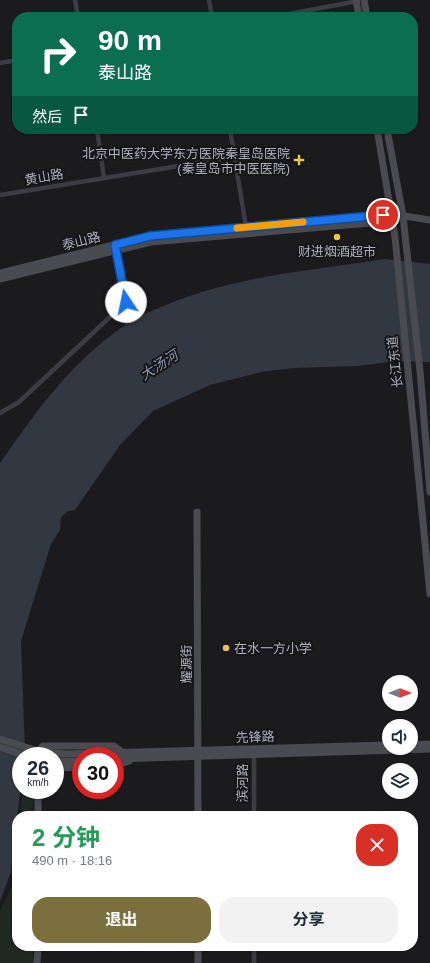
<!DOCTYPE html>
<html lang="zh">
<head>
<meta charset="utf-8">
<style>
	body { margin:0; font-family:Arial,"Noto Sans SC",sans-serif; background:#f2f2f3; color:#1f2937; height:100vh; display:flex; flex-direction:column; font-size:15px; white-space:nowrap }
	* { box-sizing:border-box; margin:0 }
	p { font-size:13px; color:#747a83 }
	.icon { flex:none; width:22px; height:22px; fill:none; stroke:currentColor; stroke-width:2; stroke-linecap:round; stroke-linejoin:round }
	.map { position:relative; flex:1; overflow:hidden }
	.side { position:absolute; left:12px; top:811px; width:406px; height:140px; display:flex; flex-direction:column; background:#fff; border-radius:16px; box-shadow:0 1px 3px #0004 }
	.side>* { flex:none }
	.top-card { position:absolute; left:12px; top:12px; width:406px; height:122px; border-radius:16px; box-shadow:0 1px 3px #0004; background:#0b6e4f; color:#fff; overflow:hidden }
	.needle { width:26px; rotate:90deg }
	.controls { position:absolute; left:382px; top:675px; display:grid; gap:8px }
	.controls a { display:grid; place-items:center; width:36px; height:36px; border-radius:50%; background:#fff; box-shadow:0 1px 3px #0004; font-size:20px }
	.speed { position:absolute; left:12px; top:747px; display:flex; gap:8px; font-size:20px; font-weight:700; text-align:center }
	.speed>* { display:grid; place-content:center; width:52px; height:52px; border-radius:50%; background:#fff; box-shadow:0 1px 3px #0004; line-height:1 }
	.speed small { font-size:10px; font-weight:400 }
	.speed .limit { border:6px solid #d22; background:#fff; color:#111 }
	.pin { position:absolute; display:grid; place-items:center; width:34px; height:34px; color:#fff; margin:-17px; border:2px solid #fff; border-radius:50%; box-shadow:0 1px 4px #0007 }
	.me { position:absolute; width:44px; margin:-22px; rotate:349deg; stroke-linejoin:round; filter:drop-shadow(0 0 3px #0008) }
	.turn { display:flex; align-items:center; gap:14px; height:84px; padding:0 20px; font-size:18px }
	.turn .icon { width:52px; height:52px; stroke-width:2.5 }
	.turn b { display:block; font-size:28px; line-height:34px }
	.then { display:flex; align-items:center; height:38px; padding:0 20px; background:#0003; gap:8px; font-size:15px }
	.round { display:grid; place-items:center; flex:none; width:42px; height:42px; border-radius:16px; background:#f2f2f3 }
	.headline { display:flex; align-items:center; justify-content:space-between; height:68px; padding:0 20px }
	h1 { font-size:24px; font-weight:700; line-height:30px; color:#1e9e55 }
	.primary-button { display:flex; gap:8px; margin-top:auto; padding:8px 20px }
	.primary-button a { flex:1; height:46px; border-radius:16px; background:#7b6f3d; color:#fff; font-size:16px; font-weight:700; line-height:46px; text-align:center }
	.primary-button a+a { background:#f2f2f3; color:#1f2937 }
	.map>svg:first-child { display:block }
	.green { fill:#202822 }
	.water { fill:#313841 }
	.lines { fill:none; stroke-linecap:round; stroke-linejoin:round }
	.street { stroke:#3c3c42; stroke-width:4.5 }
	.secondary { stroke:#4a4b51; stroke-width:7 }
	.route-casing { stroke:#114b97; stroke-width:10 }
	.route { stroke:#1a73e8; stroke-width:7 }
	.slow { stroke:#f59e0b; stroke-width:7 }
	.poi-dot { fill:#ecc544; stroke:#161518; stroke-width:1.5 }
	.labels { text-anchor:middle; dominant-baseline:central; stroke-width:4; stroke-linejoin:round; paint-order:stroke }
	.poi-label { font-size:13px; fill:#aeb0bc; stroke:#161518; text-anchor:end }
	.street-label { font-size:13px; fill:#aeb0bc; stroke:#161518 }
	.water-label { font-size:14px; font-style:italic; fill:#879ab4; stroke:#161518 }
</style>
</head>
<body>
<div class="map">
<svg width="430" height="963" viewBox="0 0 430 963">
	<rect width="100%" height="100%" fill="#1b1a1d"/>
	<g class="green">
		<polygon points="22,790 33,790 33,816 20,816"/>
		<polygon points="17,850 17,946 33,946 33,963 0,963 0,911 12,886"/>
	</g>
	<path class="water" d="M385,259L430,264V362L397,361L358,366L294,368L261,372L210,385L153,411L120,445L75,510L68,511L61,517L60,530L51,544L21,641L25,752L21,756V784L11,872L0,901V463C40,406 75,356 136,318C143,313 153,311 161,307C231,276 310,271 385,259Z"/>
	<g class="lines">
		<g class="street">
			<polyline points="75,0 78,17"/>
			<polyline points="209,0 212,17"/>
			<polyline points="273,17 358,1"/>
			<polyline points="0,63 17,60"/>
			<polyline points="97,129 104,178"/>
			<polyline points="230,129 246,227"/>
			<polyline points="0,195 234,157"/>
			<polyline points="0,413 19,402 126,302 115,248"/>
			<polyline points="254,753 254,816"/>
			<polyline points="254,946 254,963"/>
		</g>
		<g class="secondary">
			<polyline points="356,0 359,17"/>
			<polyline points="364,0 367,17"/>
			<polyline points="377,129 395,237 430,594"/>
			<polyline points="387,129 403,216 420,371 430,492"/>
			<polyline points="0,273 150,236 392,214 430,220"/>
			<polyline points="0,279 151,242 393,221 397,219"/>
			<polyline points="197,512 198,816"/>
			<polyline points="0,739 38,751 65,754 389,745"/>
			<polyline points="411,745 430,744"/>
			<polyline points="0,747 27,756"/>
			<polyline points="38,751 43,746 114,746 122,752"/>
			<polyline points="115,759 430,749"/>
			<polyline points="55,761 81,761"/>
			<polyline points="115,766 129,761"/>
			<polyline points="55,768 81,767"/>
			<polyline points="38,816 38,790"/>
			<polyline points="37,963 38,946"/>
			<polyline points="198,963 198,946"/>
		</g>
	</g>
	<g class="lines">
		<defs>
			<polyline id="route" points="126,302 115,245 150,236 383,215"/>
		</defs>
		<use href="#route" class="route-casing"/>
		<use href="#route" class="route"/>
		<polyline class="slow" points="237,228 303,222"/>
	</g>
	<g class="poi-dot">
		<path d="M297 154h4v4h4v4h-4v4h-4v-4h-4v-4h4z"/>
		<circle cx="337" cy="237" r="4"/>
		<circle cx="226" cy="648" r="4"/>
	</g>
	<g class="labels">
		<g class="poi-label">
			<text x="290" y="153">北京中医药大学东方医院秦皇岛医院<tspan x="290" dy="15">(秦皇岛市中医医院)</tspan></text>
			<text x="337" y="251" text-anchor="middle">财进烟酒超市</text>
			<text x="234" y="648" text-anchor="start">在水一方小学</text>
		</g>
		<g class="street-label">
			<text transform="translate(44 177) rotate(-10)">黄山路</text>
			<text transform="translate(81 241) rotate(-14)">泰山路</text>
			<text transform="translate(395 362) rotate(-96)">长江东道</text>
			<text transform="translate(186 664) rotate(-90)">耀源街</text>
			<text transform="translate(255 737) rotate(-2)">先锋路</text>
			<text transform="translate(242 783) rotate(-90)">滨河路</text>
		</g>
		<g class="water-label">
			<text transform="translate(159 365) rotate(-33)">大汤河</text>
		</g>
	</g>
</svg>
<div class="controls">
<a><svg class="needle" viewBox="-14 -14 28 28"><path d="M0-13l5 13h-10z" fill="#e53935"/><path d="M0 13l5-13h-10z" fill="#747a83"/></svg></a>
<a><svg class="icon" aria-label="sound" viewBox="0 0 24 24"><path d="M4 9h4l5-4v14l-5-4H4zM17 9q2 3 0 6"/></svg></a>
<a><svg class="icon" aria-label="layers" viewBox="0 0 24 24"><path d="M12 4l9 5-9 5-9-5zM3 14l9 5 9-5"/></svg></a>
</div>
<div class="speed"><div>26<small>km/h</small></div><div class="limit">30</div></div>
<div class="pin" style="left:383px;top:215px;background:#d93025"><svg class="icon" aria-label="arrive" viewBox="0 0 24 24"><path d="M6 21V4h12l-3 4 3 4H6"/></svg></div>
<svg class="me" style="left:126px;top:302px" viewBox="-20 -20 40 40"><circle r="19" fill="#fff"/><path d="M0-13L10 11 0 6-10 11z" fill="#1a73e8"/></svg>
<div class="top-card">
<div class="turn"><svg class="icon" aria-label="right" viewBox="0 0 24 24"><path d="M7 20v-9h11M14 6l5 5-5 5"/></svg><div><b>90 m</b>泰山路</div></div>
<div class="then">然后<svg class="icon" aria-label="arrive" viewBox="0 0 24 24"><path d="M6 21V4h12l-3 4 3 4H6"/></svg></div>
</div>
<section class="side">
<div class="headline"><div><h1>2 分钟</h1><p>490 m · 18:16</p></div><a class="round" style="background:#d93025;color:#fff"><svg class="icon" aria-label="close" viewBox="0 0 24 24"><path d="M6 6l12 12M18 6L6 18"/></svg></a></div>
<div class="primary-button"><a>退出</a><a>分享</a></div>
</section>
</div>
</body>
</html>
